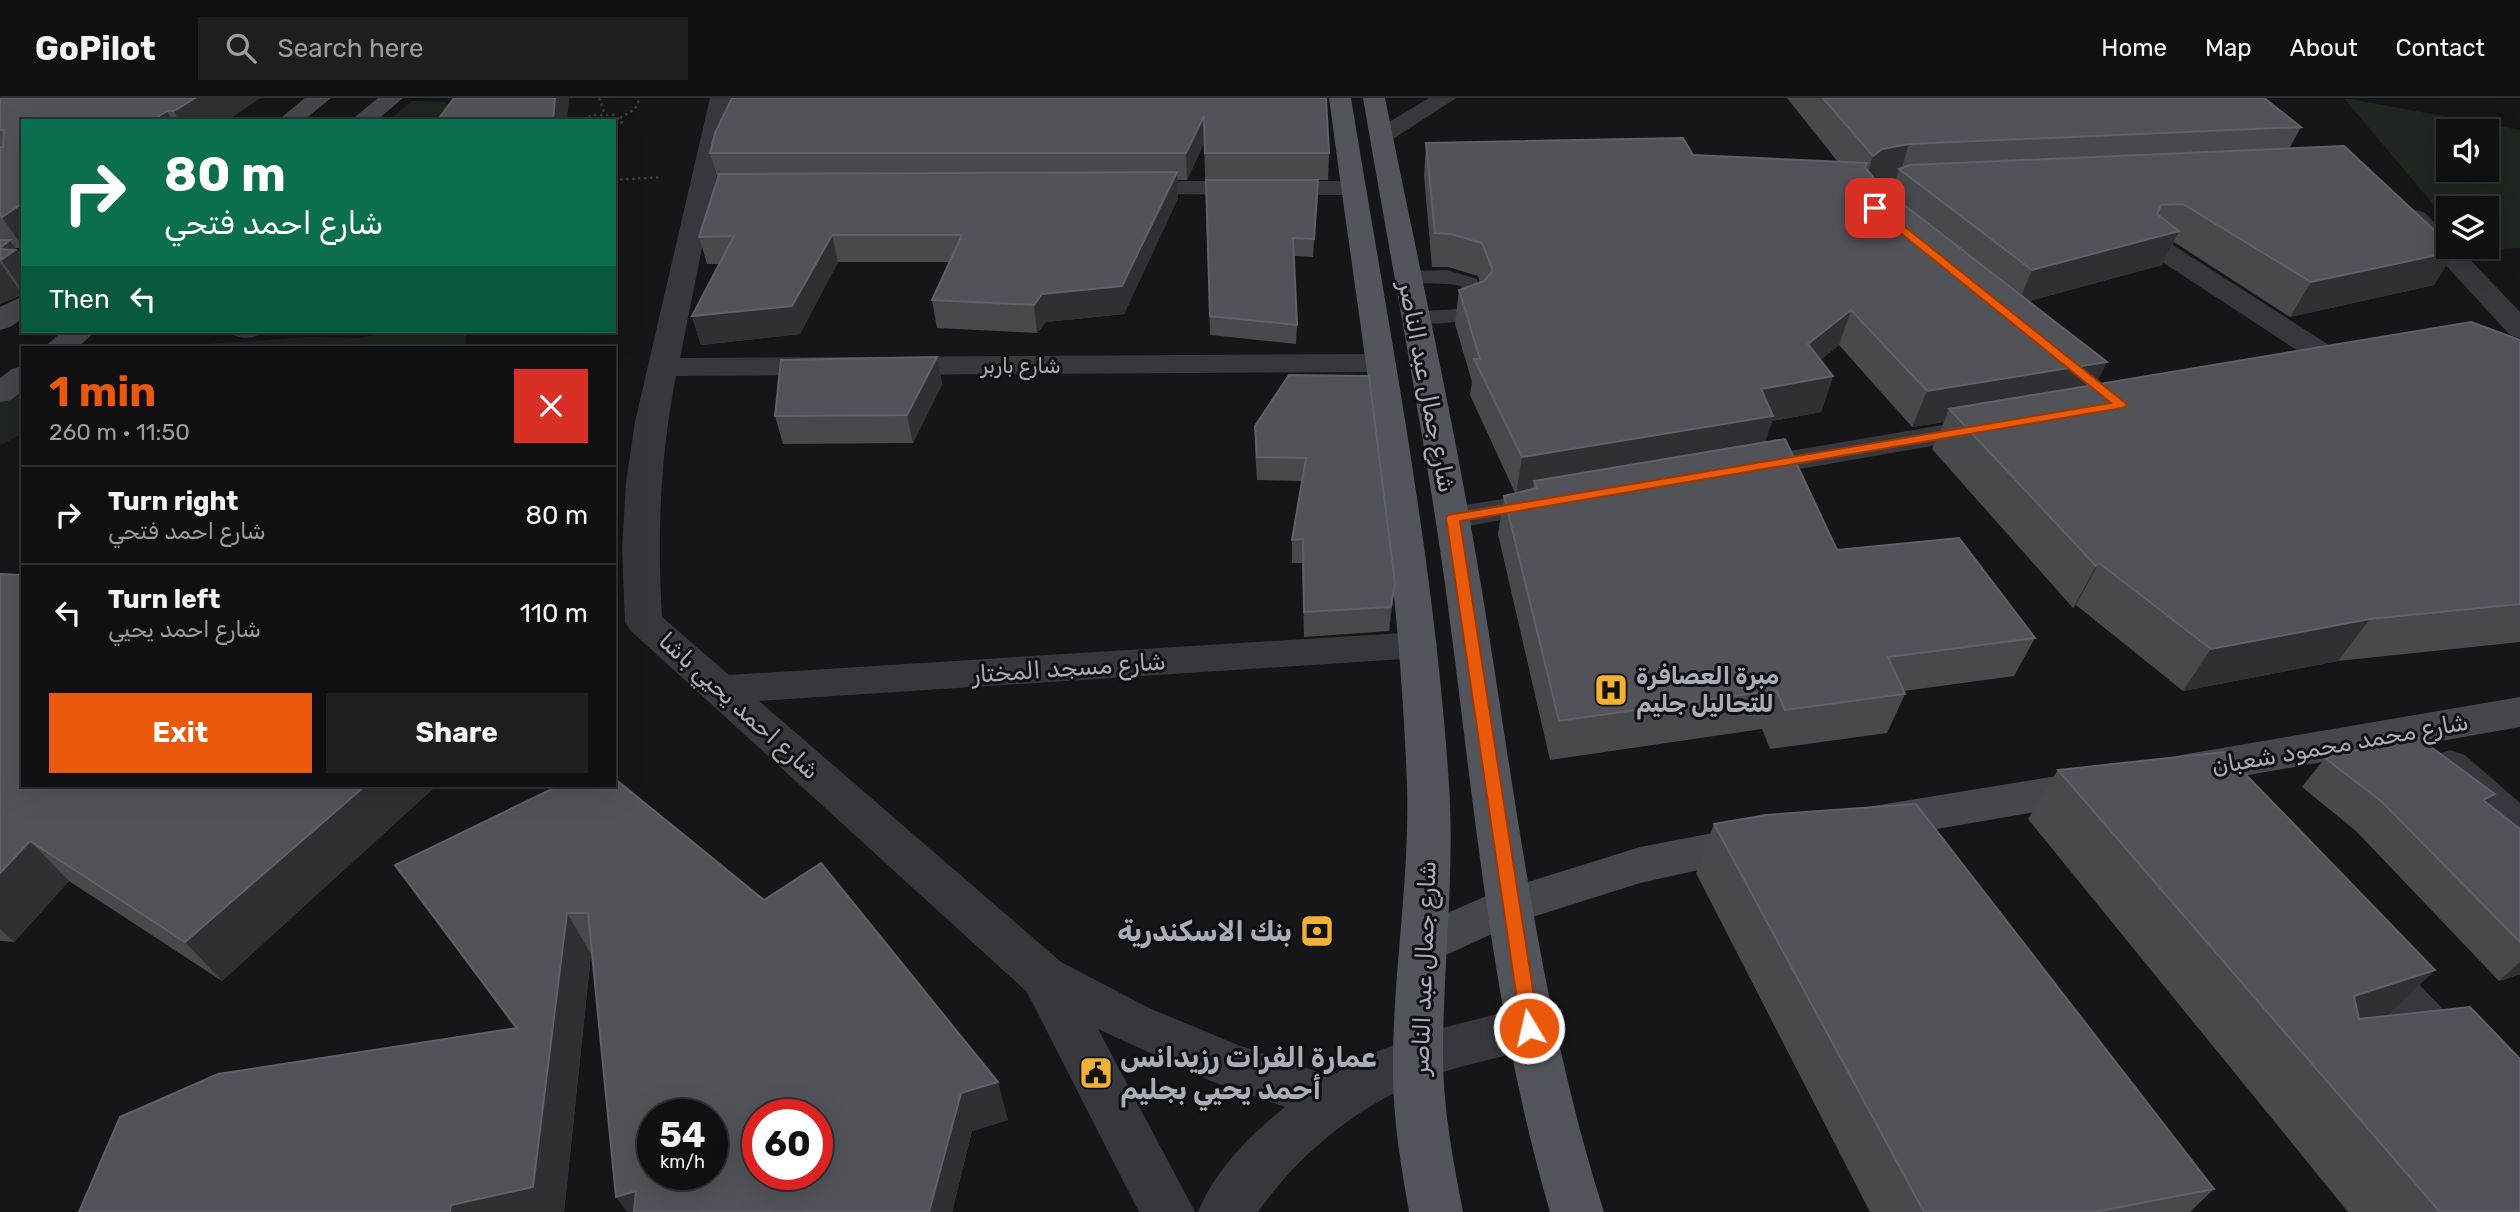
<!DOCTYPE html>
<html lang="en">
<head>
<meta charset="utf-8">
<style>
	body { margin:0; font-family:Rubik,"Noto Naskh Arabic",sans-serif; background:#1e1e20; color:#f1f3f6; height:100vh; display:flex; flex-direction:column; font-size:26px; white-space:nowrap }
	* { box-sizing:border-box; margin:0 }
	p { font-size:23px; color:#9c9d9f }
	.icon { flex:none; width:38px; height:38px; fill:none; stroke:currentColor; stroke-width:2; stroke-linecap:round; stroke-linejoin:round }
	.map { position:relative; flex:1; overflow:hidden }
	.sheet { position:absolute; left:21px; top:248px; width:595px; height:441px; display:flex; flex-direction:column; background:#101012; border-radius:0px; box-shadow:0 7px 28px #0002,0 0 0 2px #303032 }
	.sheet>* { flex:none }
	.banner { position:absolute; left:21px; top:21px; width:595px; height:214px; border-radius:0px; box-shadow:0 7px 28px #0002,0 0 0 2px #303032; background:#0b6e4f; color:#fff; overflow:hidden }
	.fabs { position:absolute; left:2436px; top:21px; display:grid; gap:14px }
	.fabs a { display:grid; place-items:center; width:63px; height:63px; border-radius:0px; background:#101012; box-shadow:0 7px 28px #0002,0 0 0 2px #303032; font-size:35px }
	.speed { position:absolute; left:637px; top:1001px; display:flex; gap:14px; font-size:35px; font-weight:700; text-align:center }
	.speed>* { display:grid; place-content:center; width:91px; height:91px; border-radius:50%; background:#101012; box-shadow:0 7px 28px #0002,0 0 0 2px #303032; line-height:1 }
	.speed small { font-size:18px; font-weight:400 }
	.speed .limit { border:10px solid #d22; background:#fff; color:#111 }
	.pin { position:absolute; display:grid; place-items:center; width:60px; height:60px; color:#fff; margin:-30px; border-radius:14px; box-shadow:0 4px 10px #0006 }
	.me { position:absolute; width:77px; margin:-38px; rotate:351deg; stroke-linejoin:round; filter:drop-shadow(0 0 5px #0008) }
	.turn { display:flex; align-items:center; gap:24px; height:147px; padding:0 28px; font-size:32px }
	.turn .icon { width:91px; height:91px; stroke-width:2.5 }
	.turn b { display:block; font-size:49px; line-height:60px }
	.then { display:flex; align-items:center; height:66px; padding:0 28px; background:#0003; gap:14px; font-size:26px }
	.round { display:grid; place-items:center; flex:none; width:74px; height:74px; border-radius:0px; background:#1e1e20 }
	.head { display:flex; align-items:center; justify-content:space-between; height:119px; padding:0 28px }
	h1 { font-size:42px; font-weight:700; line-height:52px; color:#ea580c }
	.action { display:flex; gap:14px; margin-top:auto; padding:14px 28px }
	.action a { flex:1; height:80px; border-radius:0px; background:#ea580c; color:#fff; font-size:28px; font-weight:700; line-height:80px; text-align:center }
	.action a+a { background:#1e1e20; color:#f1f3f6 }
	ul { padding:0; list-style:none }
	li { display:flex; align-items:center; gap:21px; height:98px; padding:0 28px; border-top:2px solid #303032 }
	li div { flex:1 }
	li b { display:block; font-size:26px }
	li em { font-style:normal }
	header { display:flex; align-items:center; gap:42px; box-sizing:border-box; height:98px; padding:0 35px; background:#101012; border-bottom:2px solid #303032 }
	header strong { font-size:33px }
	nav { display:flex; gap:38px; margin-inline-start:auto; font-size:24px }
	.search { width:490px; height:63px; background:#1e1e20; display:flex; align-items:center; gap:18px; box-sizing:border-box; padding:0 24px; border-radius:0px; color:#9c9d9f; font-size:26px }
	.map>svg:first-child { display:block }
	.green { fill:#1e261f; fill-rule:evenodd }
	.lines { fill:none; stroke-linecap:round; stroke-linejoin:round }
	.path { stroke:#3d3f44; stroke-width:2.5; stroke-dasharray:2.5 3.5; stroke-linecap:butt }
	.lane { fill:#37383d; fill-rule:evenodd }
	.street { fill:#37383d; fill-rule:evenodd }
	.secondary { fill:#45474d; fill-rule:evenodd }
	.primary { fill:#53555c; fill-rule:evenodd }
	.wall { fill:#47494d; fill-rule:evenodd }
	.shaded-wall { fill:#2f3033 }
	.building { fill:#525359; stroke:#5f6168; stroke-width:2; fill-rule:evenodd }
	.route { fill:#ea580c; stroke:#983908; stroke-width:2 }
	.labels { text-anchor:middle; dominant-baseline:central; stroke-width:6; stroke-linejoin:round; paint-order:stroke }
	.far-street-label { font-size:21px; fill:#a8adb8; stroke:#111113 }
	.street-label { font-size:24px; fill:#a8adb8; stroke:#111113 }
	.poi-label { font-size:24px; font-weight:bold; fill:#a8adb8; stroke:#111113; text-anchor:start }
	.near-poi-label { font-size:28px; font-weight:bold; fill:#a8adb8; stroke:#111113; text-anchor:end }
</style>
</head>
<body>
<header>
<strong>GoPilot</strong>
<div class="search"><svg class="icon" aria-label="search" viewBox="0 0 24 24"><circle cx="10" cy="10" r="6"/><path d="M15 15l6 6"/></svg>Search here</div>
<nav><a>Home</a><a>Map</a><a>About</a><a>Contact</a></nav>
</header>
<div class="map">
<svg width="2520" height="1114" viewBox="0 0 2520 1114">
	<rect width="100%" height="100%" fill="#161618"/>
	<g class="green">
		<path d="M2344,0L2520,32V150L2472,152L2469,149H2487V110H2448V124ZM2487,33V72H2448V33Z"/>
		<polygon points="412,3 445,4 450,8 435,23 388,23"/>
		<polygon points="402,233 466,236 466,250 60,250 165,249 310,239 358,240"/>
		<polygon points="23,279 23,335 0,348 0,297"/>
	</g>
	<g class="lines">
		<g class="path">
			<polyline points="599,0 605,16"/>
			<polyline points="620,20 635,11 640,0"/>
			<polyline points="577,23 593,17 614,17 622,24 614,31"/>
			<polyline points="614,82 662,79"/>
		</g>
		<g class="lane">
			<path d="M1447,172L1477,181L1486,208C1470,228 1429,228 1406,222L1403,218L1406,214L1459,211L1466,206L1461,188C1445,183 1406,189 1397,179L1406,173Z"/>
			<path d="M228,233H263C256,242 235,242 228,233Z"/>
		</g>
		<g class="street">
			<path d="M710,0H732L680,260L1379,256L1390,259L1394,265L1390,271L1379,274L676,278C660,359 657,437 662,519L729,577L1418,534L1432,538L1437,547L1432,556L1418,560L759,603L1061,864L1149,910L1238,947L1330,978L1378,953L1438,931L1529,908L1546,915L1554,930L1546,945C1513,958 1477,963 1443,974C1368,1000 1303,1050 1258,1114H1198C1215,1072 1250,1037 1285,1009L1211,983L1098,931L1195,1114H1139L1027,894L631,533L625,524L622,451L626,384L635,324Z"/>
			<polygon points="1429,0 1456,0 1390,43 1374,43 1370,38 1374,33"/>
			<polygon points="1126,83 1353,83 1362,85 1365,90 1362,95 1353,97 1117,96 1113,91 1117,86"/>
			<polygon points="2416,112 2425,115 2448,139 2448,149 2458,149 2520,214 2520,240 2510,237 2407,125 2403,120 2407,115"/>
			<polygon points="2156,140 2165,142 2354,263 2358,269 2354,275 2343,278 2332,275 2147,154 2143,148 2147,142"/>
			<polygon points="1990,319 2001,322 2006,329 2001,336 1742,381 1730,378 1725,371 1730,364 1742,361"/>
			<polygon points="1552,393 1564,396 1569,403 1564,410 1453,431 1441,428 1436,420 1441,412 1453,409"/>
			<polygon points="2450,652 2465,657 2520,705 2520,747 2505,742 2435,679 2429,668 2435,657"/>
			<polygon points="2368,845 2385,851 2520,991 2520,1053 2502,1045 2351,879 2344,865 2351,851"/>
		</g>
		<g class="secondary">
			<polygon points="305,0 331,0 303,23 277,23"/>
			<polygon points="378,0 403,0 376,23 350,23"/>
			<polygon points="23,198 23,220 10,229 0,232 0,209"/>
			<polygon points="63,233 96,233 77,250 43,250"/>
			<polygon points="23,268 23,292 11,302 0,304 0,280 12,271"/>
			<polygon points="2520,599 2520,629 2181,689 2166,684 2160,673 2166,662 2181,657"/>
			<polygon points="2094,672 2109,677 2115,688 2109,699 2094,704 1873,742 1858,737 1851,725 1858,713 1873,708"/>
			<polygon points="1755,727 1771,732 1777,744 1771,756 1640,785 1523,822 1426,866 1409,860 1403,846 1409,832 1493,795 1640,749"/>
		</g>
		<g class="primary">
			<path d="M1329,0H1351C1388,228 1434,456 1449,687C1455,777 1443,867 1443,958C1443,1010 1453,1062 1463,1114H1409C1401,1068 1393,1021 1393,974C1392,879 1410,784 1407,688C1399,457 1359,228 1329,0Z"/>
			<path d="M1363,0H1385C1418,164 1455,328 1482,493C1516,701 1540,913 1604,1114H1550C1491,912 1474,701 1446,493C1423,328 1391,164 1363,0Z"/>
		</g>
	</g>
	<g class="wall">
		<polygon points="0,0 260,0 226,23 23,23 23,150 16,150 23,161 23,196 0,206"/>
		<polygon points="732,0 1329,55 1328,82 1318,82 1313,159 1294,158 1297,227 1296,246 1210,237 1204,45 1187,82 1177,82 1178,100 1124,216 1046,224 1037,235 937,230 932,202 949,164 838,164 800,236 701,247 692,218 719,166 707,166 699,139 718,81 710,55"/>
		<path d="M1787,0H2264L2301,29L2289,51L2434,187L2290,219L2174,144L2162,167L2029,203L2096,287L2520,242V544L2338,563L2183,593L2076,507L2073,510L1932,351L1944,324L1912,329L1839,247L1820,262L1833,278L1821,314L1772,323L1765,344L1837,452L2035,540L2014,578L1904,593L1905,596L1887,635L1770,651L1762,631L1550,662L1498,436L1504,398L1515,395L1470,297L1472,284L1455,226L1459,192L1480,184L1478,178L1448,169H1432L1424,77L1426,45L1838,64ZM1896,81L1890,97L1881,89L1877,84Z"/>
		<polygon points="937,259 942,286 913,345 783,346 775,318"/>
		<polygon points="1289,277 1395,485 1389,533 1304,539 1302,465 1292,465 1292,442 1302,383 1257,382 1255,351 1255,328"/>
		<polygon points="0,476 23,688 436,688 222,883 69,783 14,844 0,843"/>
		<polygon points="2325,660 2520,731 2520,876 2499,883 2356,733 2302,689"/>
		<polygon points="2058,672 2435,872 2387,918 2520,1114 2348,1114 2028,721"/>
		<polygon points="558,688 1008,1022 972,1033 952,1114 627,1114 592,856 591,856 564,1114 79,1114 515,930 395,767"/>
		<polygon points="1714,726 2214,1091 2190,1114 1870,1114 1696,775"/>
	</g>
	<g class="shaded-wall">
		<polygon points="195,0 260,0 226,23 179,23 174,13"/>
		<polygon points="555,0 569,0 567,23 553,23"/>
		<polygon points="167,13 172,23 151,23"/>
		<polygon points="1204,18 1204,45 1187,82 1186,55"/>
		<polygon points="1909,46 1901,72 1899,71 1896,81 1871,85 1862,92 1873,58 1882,51"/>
		<polygon points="1177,74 1178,100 1124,216 1046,224 1037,235 1034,207 1042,196"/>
		<polygon points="1318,82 1318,100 1313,159 1314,141"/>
		<polygon points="23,105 23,149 2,119"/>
		<polygon points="2179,133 2162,167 2018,206 2032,172"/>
		<polygon points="832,137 838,164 800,236 701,247 692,218"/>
		<polygon points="10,142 23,161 23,193 1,162 0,150"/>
		<polygon points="2456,153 2434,187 2290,219 2311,184"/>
		<polygon points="0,164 22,196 0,206"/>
		<polygon points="1851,212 1839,247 1797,281 1808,246"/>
		<polygon points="937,259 942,286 913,345 907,317"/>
		<polygon points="2107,264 2090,299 1949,311 1944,324 1912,329 1927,293"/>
		<polygon points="1833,278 1821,314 1772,323 1762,354 1537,390 1534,383 1532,393 1516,396 1522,359 1761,291"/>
		<polygon points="2099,465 2076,507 2073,510 2096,468"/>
		<polygon points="1395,485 1389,533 1391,509"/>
		<polygon points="2370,521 2338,563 2183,593 2211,551"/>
		<polygon points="365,688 436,688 222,883 185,844"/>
		<polygon points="2495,696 2467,725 2483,702"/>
		<polygon points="30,743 69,783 14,844 0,831 0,775"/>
		<polygon points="567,815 591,856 564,1114 450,1114 451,1107"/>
		<polygon points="2520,864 2520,876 2499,883"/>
		<polygon points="2435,872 2385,920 2307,945 2354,898"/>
		<polygon points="998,984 1008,1022 972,1033 952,1114 929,1114 961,995"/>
		<polygon points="636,1093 651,1114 627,1114 616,1099"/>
	</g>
	<g class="building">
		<polygon points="0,0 195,0 174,13 167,13 151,23 23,23 23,105 2,119 0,116 0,49 3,49 4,32 0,32"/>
		<polygon points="454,0 555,0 553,23 437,23"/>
		<polygon points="732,0 1326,0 1329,55 1205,55 1204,18 1186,55 710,55 715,35"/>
		<polygon points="1823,0 2264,0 2301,29 1909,46 1882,51 1873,58"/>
		<polygon points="1683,40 1693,57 1867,65 1865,69 1881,89 2107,264 1927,293 1851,212 1808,246 1833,278 1761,291 1773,318 1522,359 1474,261 1480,261 1459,192 1484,183 1493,173 1482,145 1451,136 1435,135 1426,45"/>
		<polygon points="2344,48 2448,145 2448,149 2452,149 2456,153 2311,184 2183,106 2161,107 2157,116 2179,133 2032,172 1899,71 1910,67"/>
		<polygon points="1177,74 1122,188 1042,196 1034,207 932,202 962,137 832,137 792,208 692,218 734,138 699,139 719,76"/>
		<polygon points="1206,82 1318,82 1314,141 1293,140 1297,227 1210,218"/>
		<polygon points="0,142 10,142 0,150"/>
		<polygon points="0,151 15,152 1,162"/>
		<polygon points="2471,224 2520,242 2520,506 2370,521 2211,551 2099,465 2096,468 1949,311"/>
		<polygon points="937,259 907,317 775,318 781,262"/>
		<polygon points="1289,277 1369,278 1395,485 1391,509 1304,514 1303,441 1292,442 1306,360 1257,359 1255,328"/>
		<polygon points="1785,341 1837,452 1959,440 2035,540 1888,559 1905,596 1785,612 1776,592 1559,623 1504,398 1537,390 1534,383"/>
		<polygon points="0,476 23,477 23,688 365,688 185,844 30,743 0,775"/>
		<polygon points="2416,638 2495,696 2483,702 2520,731 2520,844 2382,704 2325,660"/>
		<polygon points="2224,654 2435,872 2354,898 2359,921 2470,909 2520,961 2520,1114 2440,1114 2058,672"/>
		<path d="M614,680L764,802L821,765L998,984L961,995L929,1114H634L636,1093L616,1099L588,815H567L533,1089L451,1107L450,1114H79L120,1019L218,976L517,930L395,767L558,688H614ZM653,1017H712V1076H653ZM758,1017H817V1076H758Z"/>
		<polygon points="1916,706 2214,1091 2094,1114 1924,1114 1714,726 1766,717"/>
	</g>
	<polygon class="route" points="1872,108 1879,108 2128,307 2122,310 1460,423 1539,930 1536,936 1529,939 1522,936 1446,420 1448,417 2111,305 1872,112"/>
	<defs>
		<symbol id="hospital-square" viewBox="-11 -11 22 22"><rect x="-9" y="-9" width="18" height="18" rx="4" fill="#f2b134" stroke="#111113"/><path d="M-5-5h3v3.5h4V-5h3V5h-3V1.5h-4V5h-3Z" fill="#111"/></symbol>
		<symbol id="bank-square" viewBox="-11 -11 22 22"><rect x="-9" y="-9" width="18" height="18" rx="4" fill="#f2b134" stroke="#111113"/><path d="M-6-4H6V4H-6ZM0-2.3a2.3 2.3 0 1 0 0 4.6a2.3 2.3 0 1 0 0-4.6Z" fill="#111"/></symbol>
		<symbol id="civic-square" viewBox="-11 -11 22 22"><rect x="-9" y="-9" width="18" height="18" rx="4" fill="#f2b134" stroke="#111113"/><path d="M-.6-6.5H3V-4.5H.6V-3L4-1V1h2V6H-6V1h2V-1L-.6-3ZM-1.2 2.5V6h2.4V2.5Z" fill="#111"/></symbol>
	</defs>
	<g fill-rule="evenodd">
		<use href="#hospital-square" x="1592" y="573" width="38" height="38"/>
		<use href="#bank-square" x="1298" y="814" width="38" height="38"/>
		<use href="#civic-square" x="1077" y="956" width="38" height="38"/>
	</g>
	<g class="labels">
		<g class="far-street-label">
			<text x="1021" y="267">شارع باربر</text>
		</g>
		<g class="street-label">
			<text transform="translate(1427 289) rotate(79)">شارع جمال عبد الناصر</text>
			<text transform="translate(1069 570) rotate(-4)">شارع مسجد المختار</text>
			<text transform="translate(739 608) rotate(42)">شارع احمد يحيي باشا</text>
			<text transform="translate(2340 646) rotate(-10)">شارع محمد محمود شعبان</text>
			<text transform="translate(1424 870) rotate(-88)">شارع جمال عبد الناصر</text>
		</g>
		<g class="poi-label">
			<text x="1636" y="578">مبرة العصافرة<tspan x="1636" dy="28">للتحاليل جليم</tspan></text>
		</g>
		<g class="near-poi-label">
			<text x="1292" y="833">بنك الاسكندرية</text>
			<text x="1120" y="959" text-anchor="start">عمارة الفرات رزيدانس<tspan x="1120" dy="32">أحمد يحيي بجليم</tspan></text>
		</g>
	</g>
</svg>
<div class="fabs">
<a><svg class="icon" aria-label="sound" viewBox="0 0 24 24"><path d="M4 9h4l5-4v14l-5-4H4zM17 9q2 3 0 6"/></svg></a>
<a><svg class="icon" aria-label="layers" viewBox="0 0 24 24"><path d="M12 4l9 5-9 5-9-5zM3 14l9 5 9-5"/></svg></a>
</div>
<div class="speed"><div>54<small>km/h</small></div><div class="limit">60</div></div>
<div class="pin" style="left:1875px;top:110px;background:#d93025"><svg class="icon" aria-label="arrive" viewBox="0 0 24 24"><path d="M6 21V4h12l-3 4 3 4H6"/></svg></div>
<svg class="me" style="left:1529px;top:930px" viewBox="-20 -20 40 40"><circle r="17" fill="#ea580c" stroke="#fff" stroke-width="3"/><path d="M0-11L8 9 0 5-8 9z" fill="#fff"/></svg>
<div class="banner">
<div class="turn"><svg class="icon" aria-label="right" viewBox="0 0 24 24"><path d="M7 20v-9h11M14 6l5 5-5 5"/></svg><div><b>80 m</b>شارع احمد فتحي</div></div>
<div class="then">Then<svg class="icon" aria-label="left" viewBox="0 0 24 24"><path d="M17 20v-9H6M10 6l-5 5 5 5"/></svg></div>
</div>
<section class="sheet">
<div class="head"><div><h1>1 min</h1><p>260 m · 11:50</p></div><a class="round" style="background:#d93025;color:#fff"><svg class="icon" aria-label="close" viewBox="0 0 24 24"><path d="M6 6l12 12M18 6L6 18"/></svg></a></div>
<ul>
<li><svg class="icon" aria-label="right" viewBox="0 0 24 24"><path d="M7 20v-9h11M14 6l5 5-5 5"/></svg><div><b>Turn right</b><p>شارع احمد فتحي</p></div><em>80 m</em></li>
<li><svg class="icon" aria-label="left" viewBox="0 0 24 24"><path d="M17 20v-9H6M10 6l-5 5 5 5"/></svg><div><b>Turn left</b><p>شارع احمد يحيي</p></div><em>110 m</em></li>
</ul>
<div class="action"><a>Exit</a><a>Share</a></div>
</section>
</div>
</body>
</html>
